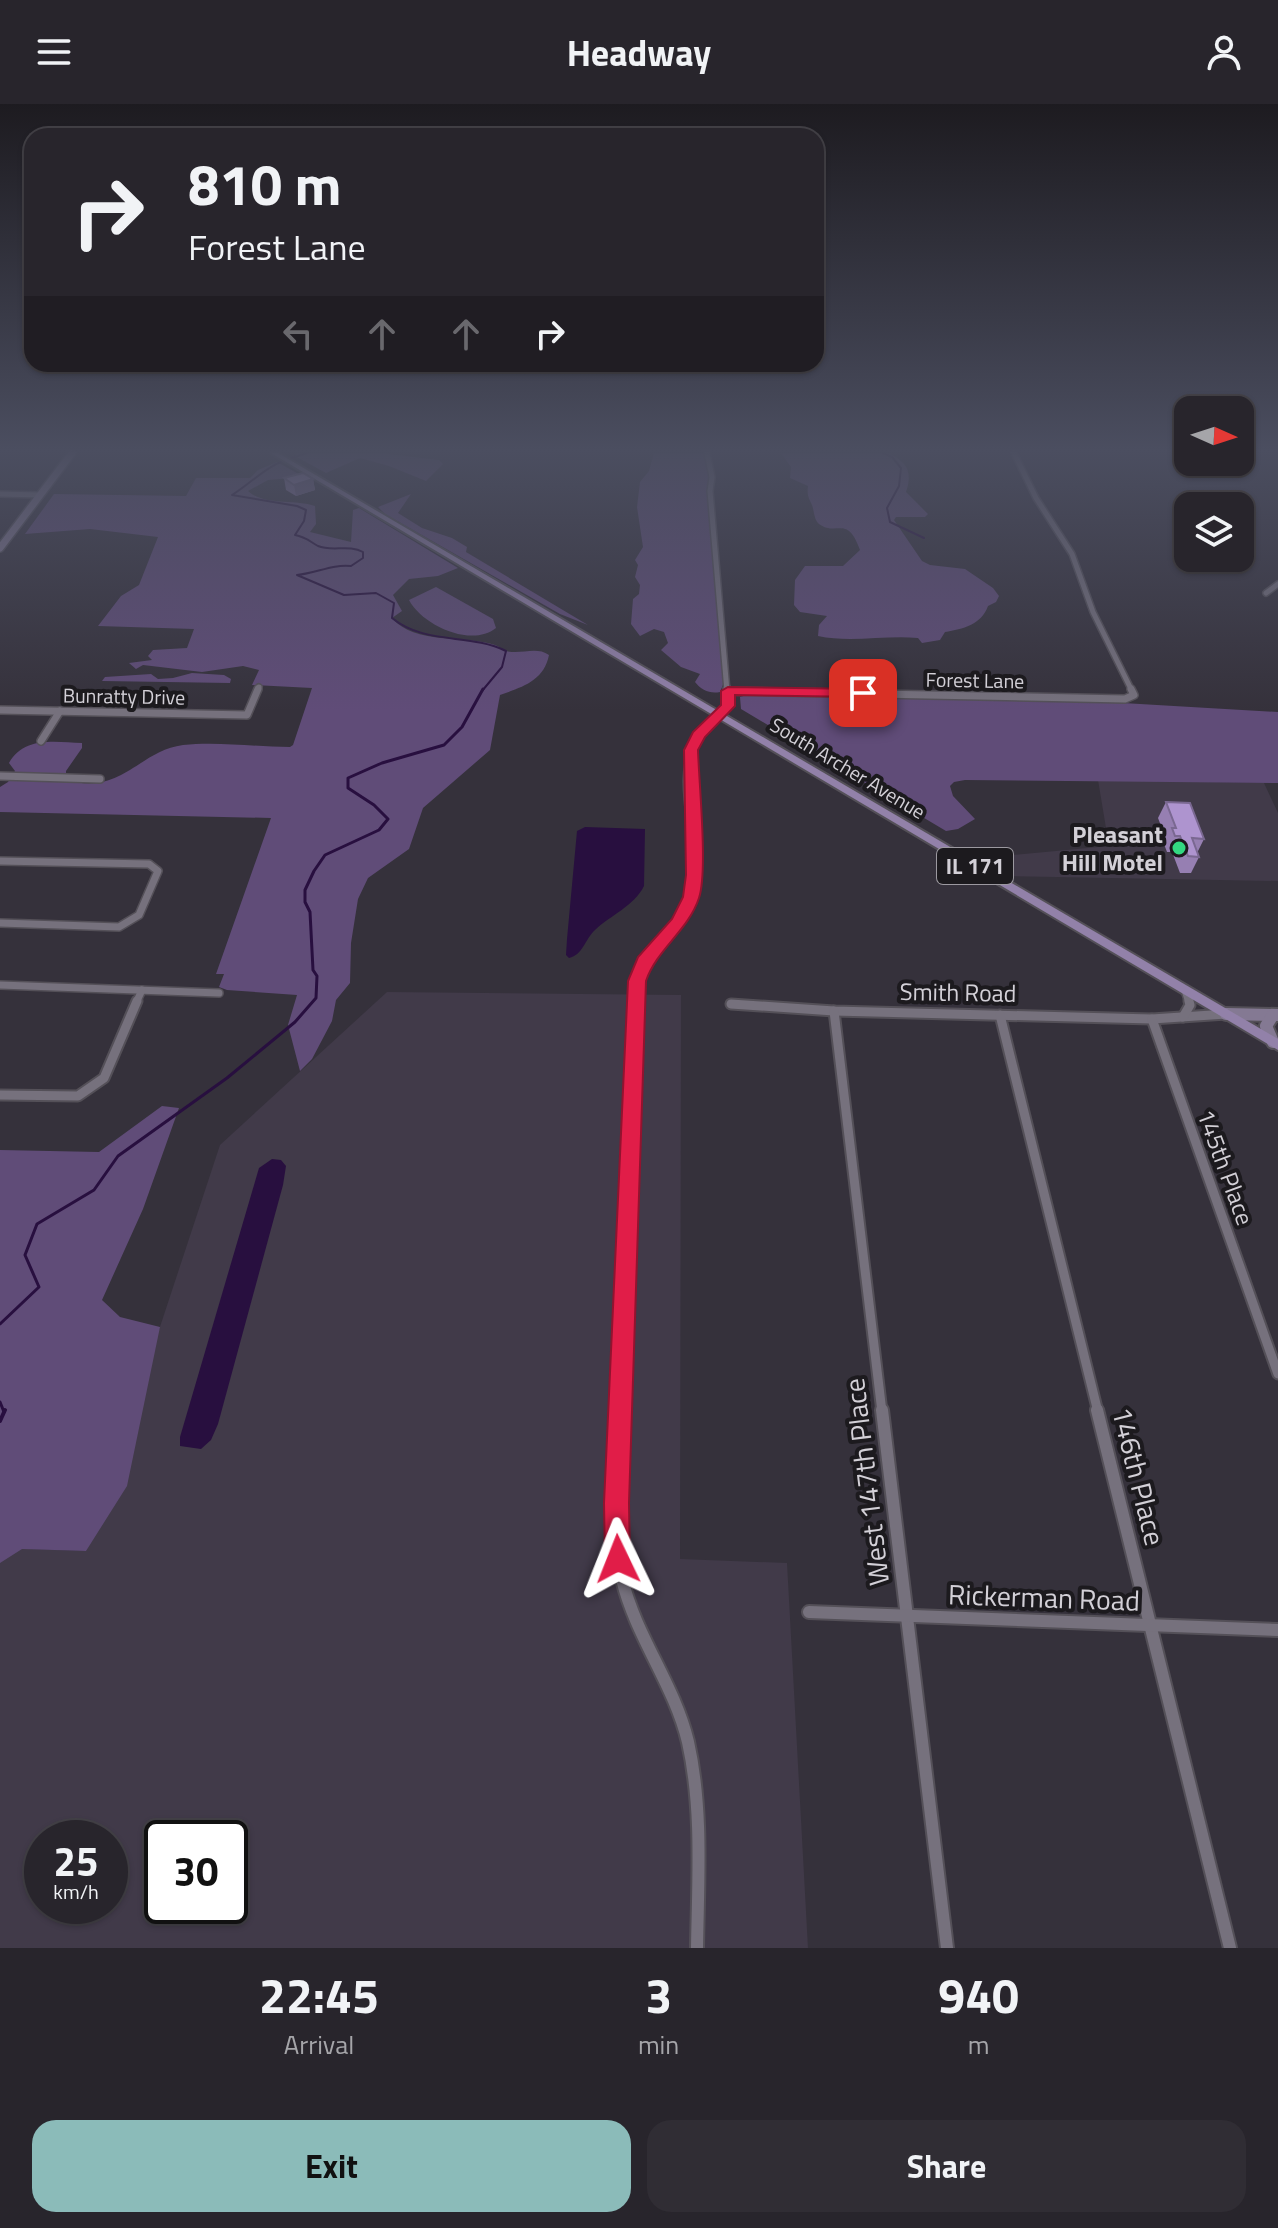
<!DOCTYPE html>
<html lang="en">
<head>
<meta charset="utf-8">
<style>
	body { margin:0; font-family:"Titillium Web",sans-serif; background:#302d34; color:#f1f3f6; height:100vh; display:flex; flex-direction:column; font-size:30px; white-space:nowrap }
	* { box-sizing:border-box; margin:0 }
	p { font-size:26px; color:#a5a5a9 }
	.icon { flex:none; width:44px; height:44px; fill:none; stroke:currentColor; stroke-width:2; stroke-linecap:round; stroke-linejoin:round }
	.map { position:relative; height:1844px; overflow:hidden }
	.side { display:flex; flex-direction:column; background:#28252c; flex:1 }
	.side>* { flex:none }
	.hud { position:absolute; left:24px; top:24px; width:800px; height:244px; border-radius:24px; box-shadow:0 2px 6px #0004,0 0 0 2px #444248; background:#28252c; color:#f1f3f6; overflow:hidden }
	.needle { width:52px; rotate:93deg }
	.tools { position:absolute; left:1174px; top:292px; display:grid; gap:16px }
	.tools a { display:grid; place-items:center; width:80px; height:80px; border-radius:16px; background:#28252c; box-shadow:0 2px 6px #0004,0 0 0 2px #444248; font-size:40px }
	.speed { position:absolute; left:24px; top:1716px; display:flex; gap:16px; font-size:40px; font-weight:700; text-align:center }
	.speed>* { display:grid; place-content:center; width:104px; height:104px; border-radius:50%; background:#28252c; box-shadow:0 2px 6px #0004,0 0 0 2px #444248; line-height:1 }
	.speed small { font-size:20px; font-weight:400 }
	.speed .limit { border:4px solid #111; border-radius:12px; background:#fff; color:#111 }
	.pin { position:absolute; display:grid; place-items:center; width:68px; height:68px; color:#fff; margin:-34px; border-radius:16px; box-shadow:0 4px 12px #0006 }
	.me { position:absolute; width:88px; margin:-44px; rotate:358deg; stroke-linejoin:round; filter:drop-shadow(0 0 6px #0008) }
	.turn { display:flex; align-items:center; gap:28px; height:168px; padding:0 32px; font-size:36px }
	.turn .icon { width:104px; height:104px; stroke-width:2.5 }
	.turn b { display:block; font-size:56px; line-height:68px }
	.lanes { display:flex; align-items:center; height:76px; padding:0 32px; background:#0003; justify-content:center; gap:40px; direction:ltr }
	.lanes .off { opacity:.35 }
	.eta { display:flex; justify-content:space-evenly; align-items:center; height:136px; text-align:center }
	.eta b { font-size:48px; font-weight:700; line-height:56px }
	.action { display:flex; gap:16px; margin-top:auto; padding:16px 32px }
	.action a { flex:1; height:92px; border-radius:24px; background:#8bbbb9; color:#111; font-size:32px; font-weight:700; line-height:92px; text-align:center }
	.action a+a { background:#302d34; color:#f1f3f6 }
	header { display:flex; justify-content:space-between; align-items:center; height:104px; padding:0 32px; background:#28252c; font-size:36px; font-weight:700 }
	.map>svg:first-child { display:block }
	.built { fill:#413a49; fill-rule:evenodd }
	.green { fill:#604c78 }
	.water { fill:#280f3f }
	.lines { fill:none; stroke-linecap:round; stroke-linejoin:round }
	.stream-far2 { stroke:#280f3f; stroke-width:2 }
	.stream-far1 { stroke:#280f3f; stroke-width:3 }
	.stream { stroke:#280f3f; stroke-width:4 }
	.street-far3-casing { stroke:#545058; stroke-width:8 }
	.street-far2-casing { stroke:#545058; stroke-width:10 }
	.street-far1-casing { stroke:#545058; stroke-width:13 }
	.street-casing { stroke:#545058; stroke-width:16 }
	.secondary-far1-casing { stroke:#545058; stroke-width:10 }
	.secondary-casing { stroke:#545058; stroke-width:16 }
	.primary-casing { stroke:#545058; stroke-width:4 }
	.street-far3 { stroke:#76717d; stroke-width:5 }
	.street-far2 { stroke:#76717d; stroke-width:7 }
	.street-far1 { stroke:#76717d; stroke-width:9 }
	.street { stroke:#76717d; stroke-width:12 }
	.secondary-far1 { stroke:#847993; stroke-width:7 }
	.secondary { stroke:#847993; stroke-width:12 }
	.primary { fill:#9281a9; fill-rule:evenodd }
	.wall { fill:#967fb2 }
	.shaded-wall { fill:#7a6891 }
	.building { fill:#ae94cf; stroke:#7a6891; stroke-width:2 }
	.route { fill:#e11d48; stroke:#92132f; stroke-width:2 }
	.poi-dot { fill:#33d882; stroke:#1c1a1e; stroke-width:3 }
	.labels { text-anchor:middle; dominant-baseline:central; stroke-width:8; stroke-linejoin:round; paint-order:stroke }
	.far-street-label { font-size:20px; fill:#d3d0d7; stroke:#1c1a1e }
	.shield { fill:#1c1a1e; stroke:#9c99a0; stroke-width:2 }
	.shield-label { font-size:22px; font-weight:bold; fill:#d3d0d7 }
	.poi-label { font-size:24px; font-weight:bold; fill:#d3d0d7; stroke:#1c1a1e; text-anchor:end }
	.street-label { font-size:24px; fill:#d3d0d7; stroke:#1c1a1e }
	.near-street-label { font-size:28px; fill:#d3d0d7; stroke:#1c1a1e }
</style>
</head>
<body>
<header><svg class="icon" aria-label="menu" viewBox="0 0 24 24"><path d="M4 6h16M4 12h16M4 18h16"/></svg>Headway<svg class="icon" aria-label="person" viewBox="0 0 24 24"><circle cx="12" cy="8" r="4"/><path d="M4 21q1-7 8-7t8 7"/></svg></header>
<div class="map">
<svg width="1278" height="1844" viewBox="0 0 1278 1844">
	<rect width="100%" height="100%" fill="#35313b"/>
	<g class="built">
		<polygon points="1098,676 1264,679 1278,709 1278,777 999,772 971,755 1109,742"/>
		<path d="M387,888L681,891L680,1455L787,1459L808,1844H0V1444L86,1447L220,1041ZM42,1734H110V1802H42ZM162,1734H230V1802H162Z"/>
	</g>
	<g class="green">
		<polygon points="298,349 380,349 439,356 443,360 426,377 389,362 360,354 326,369 295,352"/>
		<path d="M654,349H707L724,578L720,588C710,590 701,586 695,578L700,570L681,563L661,546L668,539L664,528L654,525L640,532L631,520L633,495L639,490L640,481L635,473L638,461L635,456L643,443L637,403L640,378L649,367Z"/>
		<path d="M781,349H888C907,358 913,367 906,388L928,410L925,413H896L894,416L922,457L930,461L965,465L993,484L999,492L996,498L988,502C981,521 963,525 945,528L940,536L922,539L918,534C885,531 850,539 818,532L819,521L827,512L800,508L794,501L795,476L805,462H843L860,446C847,410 837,433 819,420C814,416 814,406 812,401C808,393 807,391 808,382L790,374L791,363Z"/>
		<path d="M277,358L304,373L268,376L248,387C264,402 294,395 315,402L316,420L310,428L351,438L353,406L359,404L458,464L438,472L409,475L393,491L402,507L392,514C415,541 464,531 495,541C499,542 502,546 506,547C521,551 536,542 549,551C544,577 522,583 500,591L490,646L423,704L409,745L368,774L358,795L351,839L350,879L336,896L332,917L312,955L300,967L288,921L297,891L227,886L219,883L224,870H216L271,714L0,708V683L8,678L15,667L9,659C24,632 55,638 82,639V644L66,667V676C122,692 138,647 183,641C217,637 255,643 290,643L293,641L312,584L252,581L259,566L243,562L202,568L143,561L136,565L129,559L152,556L148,552L153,546L187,544L194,525L98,522L121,492L139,481L158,433L90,425L25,430L54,390L186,392L196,374H250L258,366Z"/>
		<polygon points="411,390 398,409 422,424 452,434 467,443 466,448 588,521 560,510 385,410 378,403"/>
		<path d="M436,483L493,515L496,524C471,544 422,521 409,496Z"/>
		<polygon points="192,569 224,571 231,575 230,579 102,577 105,573 151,570 158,575 173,574"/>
		<polygon points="747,591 1106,598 1278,608 1278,679 965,676 954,678 950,682 953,692 975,715 958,725 946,727 741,605 740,593"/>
		<polygon points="162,1002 179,1004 143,1105 102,1196 120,1213 160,1223 127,1382 86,1447 22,1445 0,1459 0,1046 99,1048"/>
	</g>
	<g class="water">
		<path d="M585,723L645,725L644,782C634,802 611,811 595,826C585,835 583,851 569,854L566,851L567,835L577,727Z"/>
		<polygon points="272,1055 281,1056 286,1062 283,1081 218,1320 211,1336 201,1345 180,1342 180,1333 259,1064"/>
	</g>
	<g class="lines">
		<g class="stream-far2">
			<polyline points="883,349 892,353 901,364 899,382 887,404 890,418 924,434"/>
			<polyline points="291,354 307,349"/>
			<path d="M283,357C264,364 250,380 232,391L297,402L306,406L304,417L295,431C306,433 309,437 318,442C332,448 349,440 363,448V454L351,462C332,460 317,469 297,471L344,491L376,489L394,499L392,514C425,541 469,529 506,547L502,563L482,587"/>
		</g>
		<g class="stream-far1">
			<polyline points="0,1220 39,1183 25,1151 37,1120 94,1086 118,1052 227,974 295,918 316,894 317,872 313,866 310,808 305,798 305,786 314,767 325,751 379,726 388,715 374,701 348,684 348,674 382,659 444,641 462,623 483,585"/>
			<polyline points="0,1298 4,1308"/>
		</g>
		<polyline class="stream" points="0,1317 5,1306"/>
		<defs>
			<g id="street-far3">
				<polyline points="707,349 712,373 710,387 727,587"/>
				<polyline points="1014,349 1036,394 1072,450 1093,508 1132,587"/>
				<polyline points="0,390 40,391"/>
				<polyline points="1266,489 1278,480"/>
				<polyline points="257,587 259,583"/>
			</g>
			<g id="street-far2">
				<polyline points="728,587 1125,595 1134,591 1131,585"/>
				<polyline points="0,606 247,611 258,585"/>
				<polyline points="41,637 60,607"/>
				<polyline points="0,672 100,675"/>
				<polyline points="0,757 149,760 158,767 139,811 119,823 0,819"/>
				<polyline points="0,881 219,889"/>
				<polyline points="1185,886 1189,899"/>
				<polyline points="136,899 142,886"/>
				<path d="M636,899C639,837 678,838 691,792C706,741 671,682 698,633C705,621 719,612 728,602L727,585"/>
			</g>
			<g id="street-far1">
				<polyline points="731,900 834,907 1152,915 1226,910"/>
				<polyline points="834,907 882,1308"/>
				<polyline points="1000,911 1098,1308"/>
				<polyline points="1183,913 1190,901 1189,897"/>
				<polyline points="1152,915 1278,1270"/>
				<polyline points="0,991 78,992 104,974 137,897"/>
				<polyline points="620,1308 636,897"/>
			</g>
			<g id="street">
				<path d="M621,1306C618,1361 609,1421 622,1475C636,1533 674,1580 688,1638C703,1705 698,1776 697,1844"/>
				<polyline points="882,1306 947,1844"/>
				<polyline points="1097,1306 1230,1844"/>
				<polyline points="809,1508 1278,1526"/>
			</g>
			<polyline id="secondary-far1" points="0,444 72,349"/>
			<g id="secondary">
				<polyline points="1226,910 1278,911"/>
				<polyline points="1273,911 1266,922 1273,938"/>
			</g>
			<polygon id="primary" points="271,349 278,349 1278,935 1278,946"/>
		</defs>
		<use href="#street-far3" class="street-far3-casing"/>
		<use href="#street-far2" class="street-far2-casing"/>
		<use href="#street-far1" class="street-far1-casing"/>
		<use href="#street" class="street-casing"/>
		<use href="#secondary-far1" class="secondary-far1-casing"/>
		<use href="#secondary" class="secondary-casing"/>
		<use href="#primary" class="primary-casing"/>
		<use href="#street-far3" class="street-far3"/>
		<use href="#street-far2" class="street-far2"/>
		<use href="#street-far1" class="street-far1"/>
		<use href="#street" class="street"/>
		<use href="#secondary-far1" class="secondary-far1"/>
		<use href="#secondary" class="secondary"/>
		<use href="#primary" class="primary"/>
	</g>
	<g class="wall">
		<polygon points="284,374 313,375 315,386 296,392 286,386"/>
		<polygon points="1166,698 1204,735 1197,749 1199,753 1191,769 1180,769 1172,748 1167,748 1164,740 1166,735 1158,714"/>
	</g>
	<polygon class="shaded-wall" points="313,375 315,386 296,392 294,381"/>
	<g class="building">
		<polygon points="303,369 313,375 294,381 284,374"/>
		<polygon points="1166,698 1190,699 1204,735 1192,734 1199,753 1188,752 1180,732 1175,732 1172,724 1176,724"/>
	</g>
	<linearGradient id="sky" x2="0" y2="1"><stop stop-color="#1d1b20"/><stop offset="0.57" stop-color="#4b4e60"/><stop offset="1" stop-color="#4b4e60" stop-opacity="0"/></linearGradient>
	<rect width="1278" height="607" fill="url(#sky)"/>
	<path class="route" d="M728,583L863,585L869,589L863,593L735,591V602L705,633L698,646C699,680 708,767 699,794C688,827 657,845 646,877L629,1399L630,1455L627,1464L618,1468L609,1464L605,1455L604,1399L628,877L638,853L672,815L683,793L686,771L684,646L693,628L721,601V587Z"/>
	<circle class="poi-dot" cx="1179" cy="744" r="8"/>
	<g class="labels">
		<g class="far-street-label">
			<text transform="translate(975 576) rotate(1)">Forest Lane</text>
			<text transform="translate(124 592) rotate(1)">Bunratty Drive</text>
			<text transform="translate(848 664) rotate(31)">South Archer Avenue</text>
		</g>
		<rect class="shield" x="937" y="744" width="76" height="36" rx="6"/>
		<g class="shield-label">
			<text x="975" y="762">IL 171</text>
		</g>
		<g class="poi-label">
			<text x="1163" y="730">Pleasant<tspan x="1163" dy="28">Hill Motel</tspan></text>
		</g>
		<g class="street-label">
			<text transform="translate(958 888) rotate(1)">Smith Road</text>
			<text transform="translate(1226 1063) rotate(70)">145th Place</text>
		</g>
		<g class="near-street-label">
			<text transform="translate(1139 1372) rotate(76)">146th Place</text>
			<text transform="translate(866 1378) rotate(-97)">West 147th Place</text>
			<text transform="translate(1044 1493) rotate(2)">Rickerman Road</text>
		</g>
	</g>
</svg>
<div class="tools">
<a><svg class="needle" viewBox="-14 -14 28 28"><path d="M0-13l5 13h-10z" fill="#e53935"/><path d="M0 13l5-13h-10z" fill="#a5a5a9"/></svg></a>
<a><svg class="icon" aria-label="layers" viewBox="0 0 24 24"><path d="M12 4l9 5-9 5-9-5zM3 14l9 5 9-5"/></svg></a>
</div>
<div class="speed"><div>25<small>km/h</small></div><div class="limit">30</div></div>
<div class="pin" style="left:863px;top:589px;background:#d93025"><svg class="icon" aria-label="arrive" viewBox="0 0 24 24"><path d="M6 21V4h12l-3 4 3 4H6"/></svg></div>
<svg class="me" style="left:618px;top:1455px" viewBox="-20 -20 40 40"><path d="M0-17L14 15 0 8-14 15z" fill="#e11d48" stroke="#fff" stroke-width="4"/></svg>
<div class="hud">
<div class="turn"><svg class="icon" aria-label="right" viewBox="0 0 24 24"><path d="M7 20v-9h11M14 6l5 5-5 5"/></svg><div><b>810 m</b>Forest Lane</div></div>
<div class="lanes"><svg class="icon off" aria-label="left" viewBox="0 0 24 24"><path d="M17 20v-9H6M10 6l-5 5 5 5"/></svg><svg class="icon off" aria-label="ahead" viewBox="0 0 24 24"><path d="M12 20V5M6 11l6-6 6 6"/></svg><svg class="icon off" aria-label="ahead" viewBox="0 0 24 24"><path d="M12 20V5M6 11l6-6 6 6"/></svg><svg class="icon" aria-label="right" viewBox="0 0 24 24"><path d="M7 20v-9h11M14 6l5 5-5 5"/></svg></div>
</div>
</div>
<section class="side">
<div class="eta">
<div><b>22:45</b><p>Arrival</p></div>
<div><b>3</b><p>min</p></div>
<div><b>940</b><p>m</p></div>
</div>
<div class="action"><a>Exit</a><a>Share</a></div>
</section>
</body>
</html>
